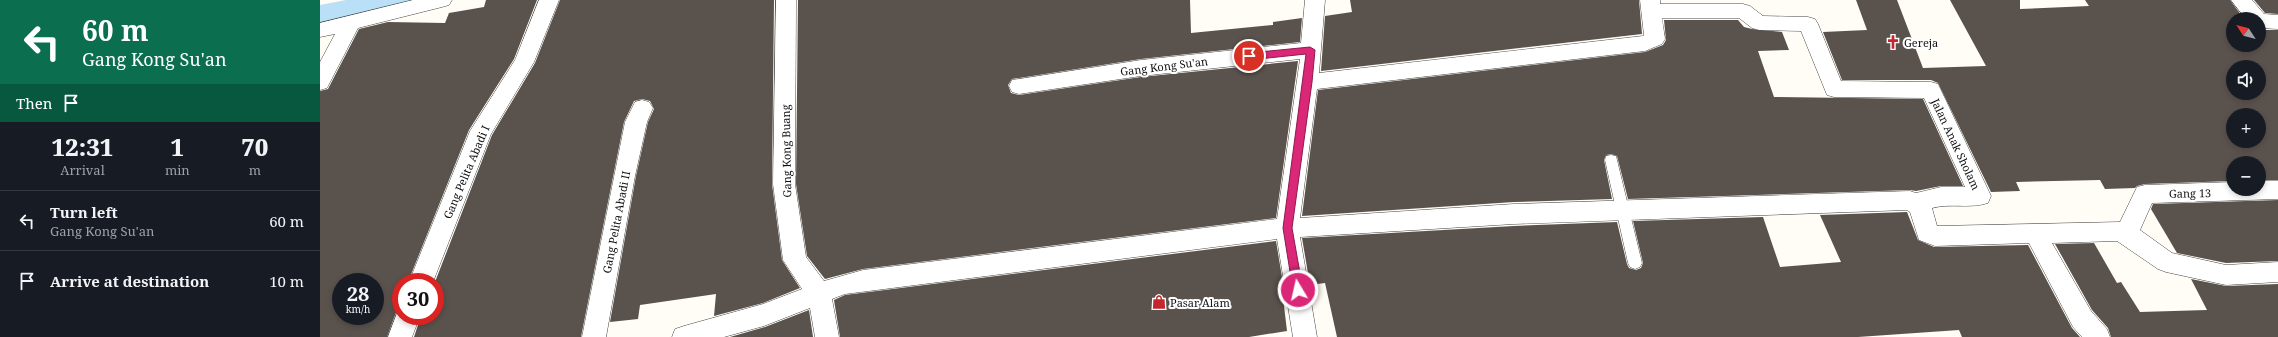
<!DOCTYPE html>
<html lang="en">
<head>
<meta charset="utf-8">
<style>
	body { margin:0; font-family:"Noto Serif",serif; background:#242831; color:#f1f3f6; height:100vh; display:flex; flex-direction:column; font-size:15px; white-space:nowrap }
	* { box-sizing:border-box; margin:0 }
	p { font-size:13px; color:#9ea1a6 }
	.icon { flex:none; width:22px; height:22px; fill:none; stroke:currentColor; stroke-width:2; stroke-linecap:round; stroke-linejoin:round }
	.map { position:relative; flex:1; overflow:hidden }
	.side { display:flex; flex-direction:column; background:#171b24; width:320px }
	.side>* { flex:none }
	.banner { background:#0b6e4f; color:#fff; overflow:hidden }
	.needle { width:26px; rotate:306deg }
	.buttons { position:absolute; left:1906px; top:12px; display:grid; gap:8px }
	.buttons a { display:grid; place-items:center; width:40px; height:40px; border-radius:50%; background:#171b24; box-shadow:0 2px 6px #0003; font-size:20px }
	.speed { position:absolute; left:12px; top:273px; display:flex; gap:8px; font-size:20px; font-weight:700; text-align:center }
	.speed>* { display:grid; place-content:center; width:52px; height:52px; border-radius:50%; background:#171b24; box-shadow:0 2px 6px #0003; line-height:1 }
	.speed small { font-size:10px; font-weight:400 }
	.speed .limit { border:6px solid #d22; background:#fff; color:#111 }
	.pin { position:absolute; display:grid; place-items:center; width:34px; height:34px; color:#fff; margin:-17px; border:2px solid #fff; border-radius:50%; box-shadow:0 1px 4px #0007 }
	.me { position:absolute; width:44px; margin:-22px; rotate:351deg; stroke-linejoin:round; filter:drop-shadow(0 0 3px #0008) }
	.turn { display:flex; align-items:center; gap:14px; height:84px; padding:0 16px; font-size:18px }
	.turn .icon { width:52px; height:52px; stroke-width:2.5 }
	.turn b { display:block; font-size:28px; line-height:34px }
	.then { display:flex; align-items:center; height:38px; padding:0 16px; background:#0003; gap:8px; font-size:15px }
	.eta { display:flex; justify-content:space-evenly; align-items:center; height:68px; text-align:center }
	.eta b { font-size:24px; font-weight:800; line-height:28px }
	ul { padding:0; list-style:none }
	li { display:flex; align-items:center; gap:12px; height:60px; padding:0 16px; border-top:1px solid #363941 }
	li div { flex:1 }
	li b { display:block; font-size:15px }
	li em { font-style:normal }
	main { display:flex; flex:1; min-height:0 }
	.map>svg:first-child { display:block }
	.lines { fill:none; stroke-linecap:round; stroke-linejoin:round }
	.canal { fill:#b9e0f7; fill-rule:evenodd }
	.building { fill:#5a524d; fill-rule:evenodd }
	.service-casing { stroke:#444; stroke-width:1 }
	.minor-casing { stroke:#444; stroke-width:1 }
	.service { fill:#fff; fill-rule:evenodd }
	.minor { fill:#fff; fill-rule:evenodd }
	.route { fill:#db2777; stroke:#8e194d }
	.labels { text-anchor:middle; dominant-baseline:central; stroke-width:4; stroke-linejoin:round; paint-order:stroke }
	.poi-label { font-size:11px; fill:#111; stroke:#fff; text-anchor:start }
	.street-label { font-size:11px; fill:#111; stroke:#fff }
</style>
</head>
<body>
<main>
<section class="side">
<div class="banner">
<div class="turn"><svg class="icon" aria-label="left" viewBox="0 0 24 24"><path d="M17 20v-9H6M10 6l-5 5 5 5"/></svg><div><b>60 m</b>Gang Kong Su'an</div></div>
<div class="then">Then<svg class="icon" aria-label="arrive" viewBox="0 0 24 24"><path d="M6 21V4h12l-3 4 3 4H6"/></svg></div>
</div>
<div class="eta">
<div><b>12:31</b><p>Arrival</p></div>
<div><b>1</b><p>min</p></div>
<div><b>70</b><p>m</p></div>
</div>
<ul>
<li><svg class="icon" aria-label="left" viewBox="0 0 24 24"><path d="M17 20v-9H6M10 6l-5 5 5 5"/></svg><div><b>Turn left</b><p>Gang Kong Su'an</p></div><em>60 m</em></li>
<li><svg class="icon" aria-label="arrive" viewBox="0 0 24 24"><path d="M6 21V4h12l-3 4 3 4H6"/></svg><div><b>Arrive at destination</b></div><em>10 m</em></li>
</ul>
</section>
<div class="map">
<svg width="1958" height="337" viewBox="0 0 1958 337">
	<rect width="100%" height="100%" fill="#fffdf5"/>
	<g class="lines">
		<polygon class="canal" points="26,0 91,0 87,7 77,10 0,27 0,5"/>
	</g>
	<g class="building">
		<path d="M166,0H217L194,59L149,130L88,282H81V306L78,307L67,337H0V91L8,89L39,29L68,22L125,23L129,13L164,7ZM21,282H55V316H21Z"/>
		<polygon points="240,0 454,0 452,184 462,260 480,288 443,303 394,316 396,294 320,305 318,319 290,322 316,176 328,122 334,109 330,101 322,99 314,101 304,122 261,337 94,337 101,316 115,316 115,282 172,135 215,63"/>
		<polygon points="478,0 870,0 871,33 953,25 953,22 982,18 980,42 821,59 692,79 688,85 691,93 699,95 821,77 978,61 956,218 543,269 505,279 487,256 476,184"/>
		<polygon points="1030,0 1319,0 1322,34 1001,71 1005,16 1032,12"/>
		<path d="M1536,0H1577L1603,68L1666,66L1630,0H1700V9L1769,6L1765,0H1910L1924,19H1913V45H1939V30H1958V180H1939V163H1913V181L1825,184L1817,186L1815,188L1785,189L1780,180L1696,182L1700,191L1671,192L1618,83L1611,80H1522L1503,32L1547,30ZM1913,67H1939V93H1913ZM1913,115H1939V141H1913Z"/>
		<polygon points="1934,0 1958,0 1958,14 1945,13"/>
		<polygon points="1344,20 1418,20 1424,27 1432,29 1462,32 1469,50 1438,51 1454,97 1603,99 1643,186 1621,186 1596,191 1590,190 1308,199 1297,156 1291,154 1286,155 1284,160 1292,199 1194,202 982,216 998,90 1325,52 1343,45 1346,40"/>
		<polygon points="1958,200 1958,261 1906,263 1857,253 1831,209 1833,204"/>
		<polygon points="1587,212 1598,240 1614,247 1708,245 1752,328 1760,337 1642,337 1639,330 1538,337 1017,337 1005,283 990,285 982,238 1194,226 1297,222 1307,264 1309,268 1316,270 1321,268 1323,263 1313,221 1443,217 1460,267 1521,262 1500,215"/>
		<polygon points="956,241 964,289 962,289 967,331 929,337 520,337 514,300 525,295"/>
		<polygon points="1774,243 1797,283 1801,282 1820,312 1887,310 1871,279 1906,286 1958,284 1958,337 1791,337 1788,328 1772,310 1735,244"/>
		<polygon points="489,310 493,337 410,337 445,327"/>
	</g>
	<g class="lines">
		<defs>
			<polygon id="service" points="1291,155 1296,156 1297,160 1322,263 1320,267 1315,269 1310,267 1308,263 1285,160 1286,156"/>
			<g id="minor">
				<polygon points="93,0 132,0 129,5 122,7 38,28 7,88 0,90 0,62 15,34 0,37 0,23"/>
				<polygon points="219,0 239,0 214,62 171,134 113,282 89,282 150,131 195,60"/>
				<path d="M456,0H476L475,184L486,257L504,281L543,270L957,219L980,59L821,76L699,94L692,92L689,86L692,80L821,60L981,43L985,0H1005L999,73L1323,36L1324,35L1320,0H1340V4H1423L1430,6L1443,16L1488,17L1495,19L1498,24L1521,81L1611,82L1618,84L1671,196L1668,203C1650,209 1630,203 1612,208L1617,226L1800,222L1817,187L1825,185L1913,182V189H1939V181H1958V199L1832,203L1820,230L1852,253L1906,265L1958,262V282L1906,285L1846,272L1838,269L1797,241L1732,243L1771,311L1787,329L1790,337H1762L1753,327L1709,243L1615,246L1599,240L1590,212L1587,210L1194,224L980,237L997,337H973L957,239L525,294L512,299L519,337H495L490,308L444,326L404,337H352L355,329L364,326L443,304L482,289L463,260L453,184ZM1342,18H1419L1432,28L1439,30L1481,31L1507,95L1514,97L1604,98L1645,187H1621L1596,193L1590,191L1194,204L980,218L997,89L1325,51L1342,44L1345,39Z"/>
				<polygon points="1911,0 1932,0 1944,14 1958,15 1958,29 1939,28 1939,19 1926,19"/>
				<polygon points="322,100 329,102 333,108 327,122 315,176 286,337 262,337 305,122 315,102"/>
				<polygon points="79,308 81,308 81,316 100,316 92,337 68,337"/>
			</g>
		</defs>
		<use href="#service" class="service-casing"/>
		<use href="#minor" class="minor-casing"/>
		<use href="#service" class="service"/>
		<use href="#minor" class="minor"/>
	</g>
	<polygon class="route" points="990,47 995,50 992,82 972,228 983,290 978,295 973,290 963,228 986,54 929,60 925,56 929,53"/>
	<defs>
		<symbol id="church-bare" viewBox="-9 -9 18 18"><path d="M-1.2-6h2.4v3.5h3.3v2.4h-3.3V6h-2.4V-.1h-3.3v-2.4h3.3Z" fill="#c4262e" stroke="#fff" stroke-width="2.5" paint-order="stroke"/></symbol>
		<symbol id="shop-bare" viewBox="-9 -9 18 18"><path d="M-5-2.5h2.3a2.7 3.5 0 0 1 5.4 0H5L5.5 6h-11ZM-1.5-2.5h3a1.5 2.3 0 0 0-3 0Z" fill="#c4262e" stroke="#fff" stroke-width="2.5" paint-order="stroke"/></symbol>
	</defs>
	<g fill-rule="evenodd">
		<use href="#church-bare" x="1563" y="32" width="20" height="20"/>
		<use href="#shop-bare" x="829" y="292" width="20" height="20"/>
	</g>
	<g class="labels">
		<g class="poi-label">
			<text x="1584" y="42">Gereja</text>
			<text x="850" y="302">Pasar Alam</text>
		</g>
		<g class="street-label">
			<text transform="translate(844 66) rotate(-7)">Gang Kong Su'an</text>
			<text transform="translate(1636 144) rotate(65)">Jalan Anak Sholam</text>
			<text transform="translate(466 151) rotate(-91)">Gang Kong Buang</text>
			<text transform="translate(146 172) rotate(-67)">Gang Pelita Abadi I</text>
			<text transform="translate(1870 193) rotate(-1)">Gang 13</text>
			<text transform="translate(296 222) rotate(-79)">Gang Pelita Abadi II</text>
		</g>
	</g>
</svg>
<div class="buttons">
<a><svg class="needle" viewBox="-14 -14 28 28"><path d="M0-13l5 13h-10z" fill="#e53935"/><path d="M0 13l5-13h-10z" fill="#9ea1a6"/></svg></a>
<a><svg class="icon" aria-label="sound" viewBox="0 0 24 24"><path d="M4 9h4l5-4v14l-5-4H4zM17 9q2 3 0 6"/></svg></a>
<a>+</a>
<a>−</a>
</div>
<div class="speed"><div>28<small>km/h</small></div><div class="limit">30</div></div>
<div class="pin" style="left:929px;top:56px;background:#d93025"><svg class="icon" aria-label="arrive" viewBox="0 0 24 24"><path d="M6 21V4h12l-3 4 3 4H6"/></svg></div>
<svg class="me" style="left:978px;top:290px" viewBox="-20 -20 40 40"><circle r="17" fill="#db2777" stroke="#fff" stroke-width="3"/><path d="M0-11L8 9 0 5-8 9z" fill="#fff"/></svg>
</div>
</main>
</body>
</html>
